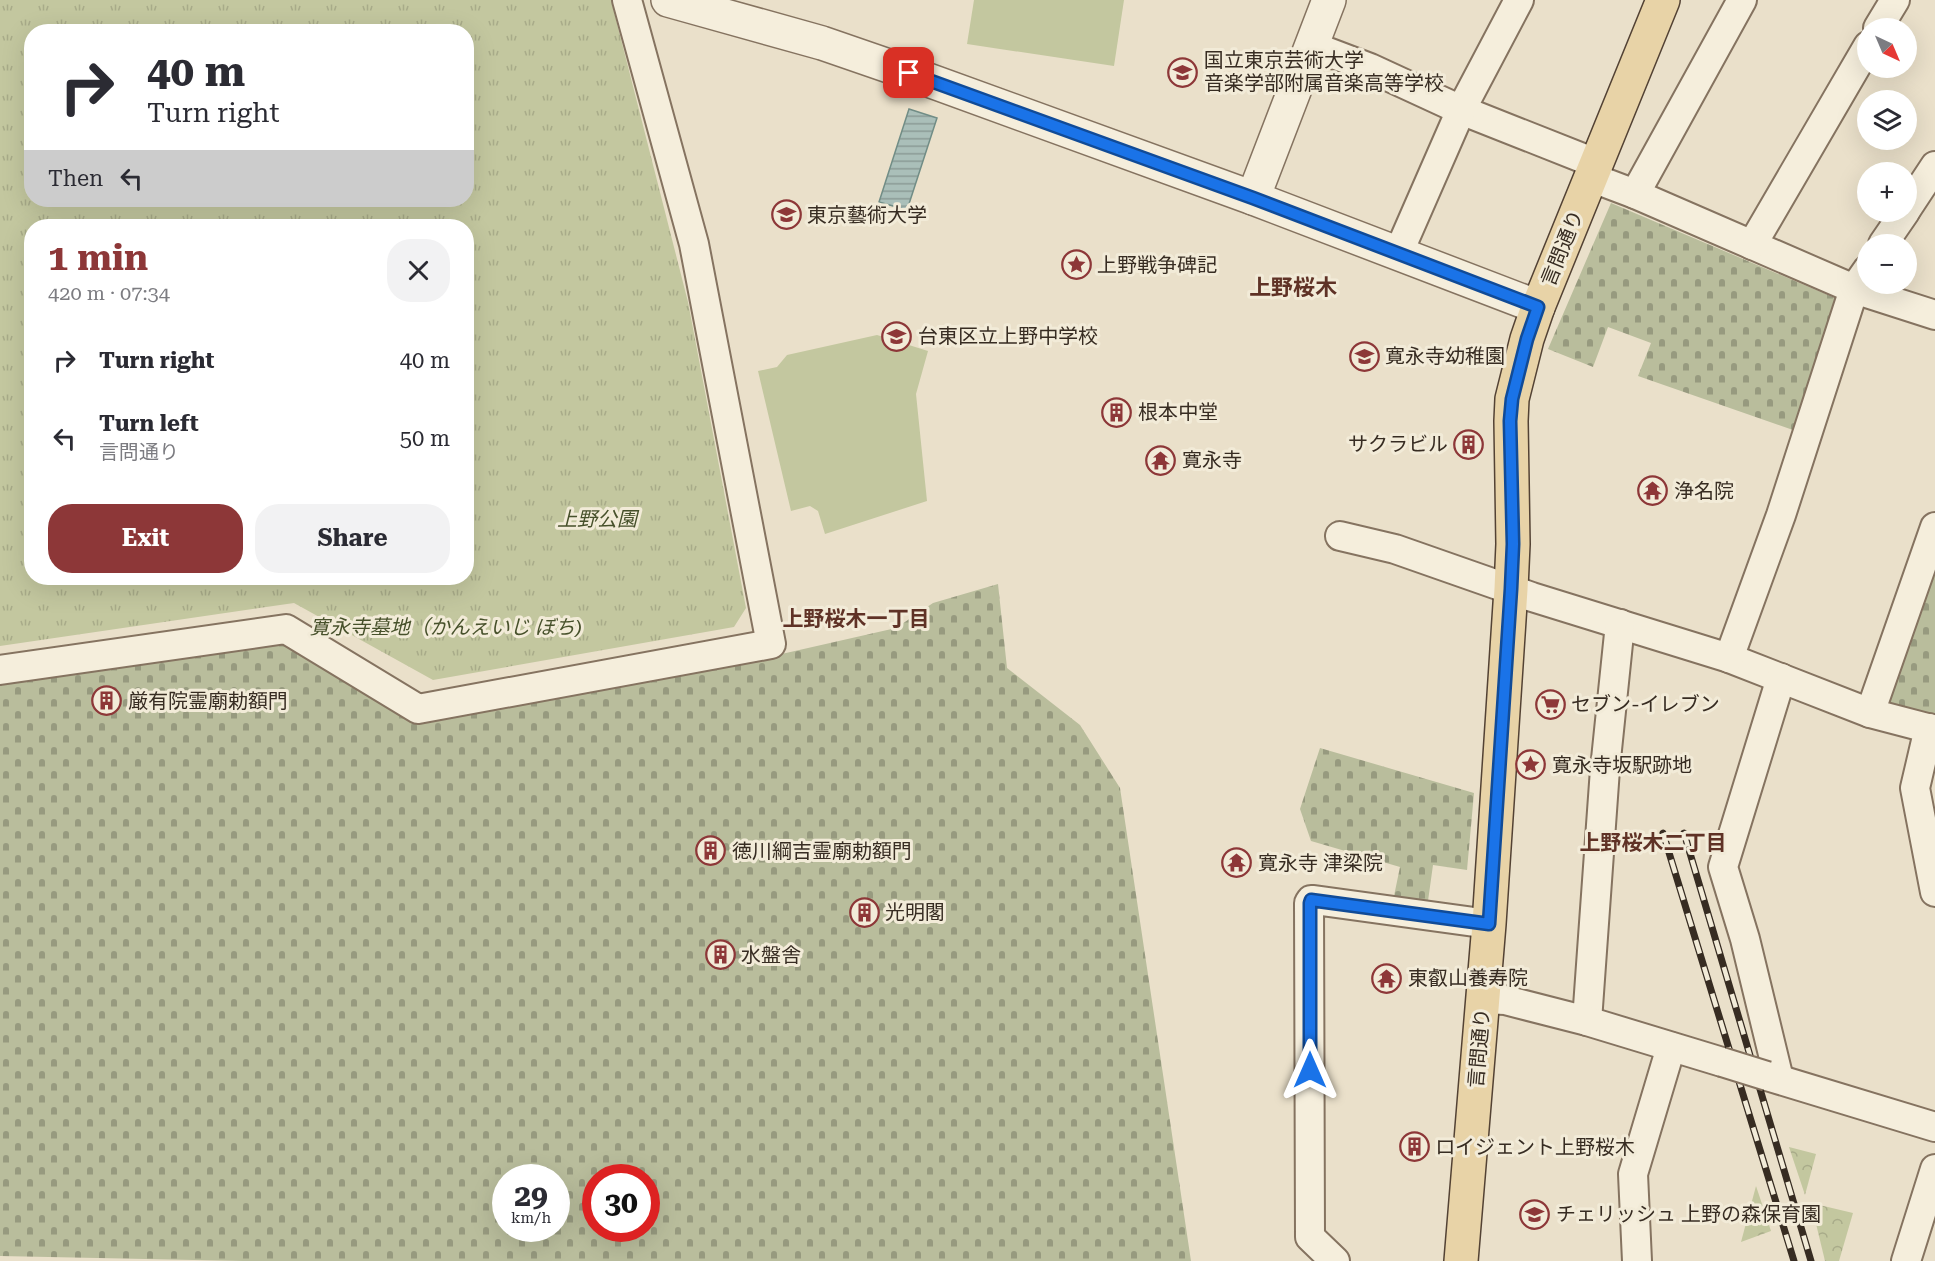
<!DOCTYPE html>
<html lang="en">
<head>
<meta charset="utf-8">
<style>
	body { margin:0; font-family:"Roboto Serif","Noto Sans JP",serif; background:#f2f2f3; color:#2b2b33; height:100vh; display:flex; flex-direction:column; font-size:22px; white-space:nowrap }
	* { box-sizing:border-box; margin:0 }
	p { font-size:20px; color:#7c7c81 }
	.icon { flex:none; width:33px; height:33px; fill:none; stroke:currentColor; stroke-width:2; stroke-linecap:round; stroke-linejoin:round }
	.map { position:relative; flex:1; overflow:hidden }
	.details { position:absolute; left:24px; top:219px; width:450px; height:366px; display:flex; flex-direction:column; background:#fff; border-radius:24px; box-shadow:0 6px 24px #0002 }
	.details>* { flex:none }
	.guide { position:absolute; left:24px; top:24px; width:450px; height:183px; border-radius:24px; box-shadow:0 6px 24px #0002; background:#fff; color:#2b2b33; overflow:hidden }
	.needle { width:39px; rotate:136deg }
	.controls { position:absolute; left:1857px; top:18px; display:grid; gap:12px }
	.controls a { display:grid; place-items:center; width:60px; height:60px; border-radius:50%; background:#fff; box-shadow:0 6px 24px #0002; font-size:30px }
	.speed { position:absolute; left:492px; top:1164px; display:flex; gap:12px; font-size:30px; font-weight:700; text-align:center }
	.speed>* { display:grid; place-content:center; width:78px; height:78px; border-radius:50%; background:#fff; box-shadow:0 6px 24px #0002; line-height:1 }
	.speed small { font-size:15px; font-weight:400 }
	.speed .limit { border:9px solid #d22; background:#fff; color:#111 }
	.pin { position:absolute; display:grid; place-items:center; width:51px; height:51px; color:#fff; margin:-26px; border-radius:12px; box-shadow:0 3px 9px #0006 }
	.me { position:absolute; width:66px; margin:-33px; rotate:0deg; stroke-linejoin:round; filter:drop-shadow(0 0 4px #0008) }
	.turn { display:flex; align-items:center; gap:21px; height:126px; padding:0 24px; font-size:27px }
	.turn .icon { width:78px; height:78px; stroke-width:2.5 }
	.turn b { display:block; font-size:42px; line-height:51px }
	.then { display:flex; align-items:center; height:57px; padding:0 24px; background:#0003; gap:12px; font-size:22px }
	.round { display:grid; place-items:center; flex:none; width:63px; height:63px; border-radius:24px; background:#f2f2f3 }
	.headline { display:flex; align-items:center; justify-content:space-between; height:102px; padding:0 24px }
	h1 { font-size:36px; font-weight:700; line-height:45px; color:#8d3738 }
	.cta { display:flex; gap:12px; margin-top:auto; padding:12px 24px }
	.cta a { flex:1; height:69px; border-radius:24px; background:#8d3738; color:#fff; font-size:24px; font-weight:700; line-height:69px; text-align:center }
	.cta a+a { background:#f2f2f3; color:#2b2b33 }
	ul { padding:0; list-style:none }
	li { display:flex; align-items:center; gap:18px; height:78px; padding:0 24px }
	li div { flex:1 }
	li b { display:block; font-size:22px }
	li em { font-style:normal }
	.map>svg:first-child { display:block }
	.forest { fill:url(#forest-crowns) }
	.cemetery { fill:url(#cemetery-stones); fill-rule:evenodd }
	.park { fill:url(#park-tufts); fill-rule:evenodd }
	.garden { fill:#c3c79f }
	.water { fill:url(#water-rules); stroke:#718d86; stroke-width:1.5 }
	.lines { fill:none; stroke-linecap:round; stroke-linejoin:round }
	.minor-casing { stroke:#857360; stroke-width:32 }
	.tertiary-casing { stroke:#857360; stroke-width:36 }
	.primary-casing { stroke:#534234; stroke-width:36 }
	.minor { stroke:#f5eedc; stroke-width:28 }
	.tertiary { stroke:#f5eedc; stroke-width:33 }
	.primary { stroke:#e8d3a7; stroke-width:33 }
	.rail-casing { stroke:#372c22; stroke-width:7 }
	.rail { stroke:#f2ebd8; stroke-width:4.5; stroke-dasharray:14; stroke-linecap:butt }
	.minor-bridge-casing { stroke:#857360; stroke-width:32; stroke-linecap:butt }
	.minor-bridge { stroke:#f5eedc; stroke-width:28 }
	.route-casing { stroke:#114b97; stroke-width:15 }
	.route { stroke:#1a73e8; stroke-width:10 }
	.labels { text-anchor:middle; dominant-baseline:central; stroke-width:6; stroke-linejoin:round; paint-order:stroke }
	.poi-label { font-size:20px; fill:#372c22; stroke:#f2ebd8; text-anchor:start }
	.street-label { font-size:20px; fill:#372c22; stroke:#f2ebd8 }
	.park-label { font-size:20px; font-style:italic; fill:#47512b; stroke:#f2ebd8 }
	.neighbourhood-label { font-size:21px; font-weight:bold; fill:#5f3226; stroke:#f2ebd8 }
	.quarter-label { font-size:22px; font-weight:bold; fill:#5f3226; stroke:#f2ebd8 }
</style>
</head>
<body>
<div class="map">
<svg width="1935" height="1261" viewBox="0 0 1935 1261">
	<defs>
		<pattern id="forest-crowns" width="20" height="18" patternUnits="userSpaceOnUse" patternTransform="scale(1.5)"><rect width="20" height="18" fill="#c3c79f"/><path d="M2 6a3 3 0 1 1 6 0M12 15a3 3 0 1 1 6 0" fill="none" stroke="#a8ab89"/></pattern>
		<pattern id="cemetery-stones" width="16" height="16" patternUnits="userSpaceOnUse" patternTransform="scale(1.5)"><rect width="16" height="16" fill="#b9bd9c"/><path d="M2 7V4a2 2 0 0 1 4 0v3zM10 15v-3a2 2 0 0 1 4 0v3z" fill="#979a7f"/></pattern>
		<pattern id="park-tufts" width="24" height="20" patternUnits="userSpaceOnUse" patternTransform="scale(1.5)"><rect width="24" height="20" fill="#c3c79f"/><path d="M3 7l-1-3M5 7V3M7 7l1-3M15 17l-1-3M17 17v-4M19 17l1-3" fill="none" stroke="#a8ab89"/></pattern>
		<pattern id="water-rules" width="6" height="5" patternUnits="userSpaceOnUse" patternTransform="scale(1.5)"><rect width="6" height="5" fill="#aabfb9"/><path d="M0 2.5h6" fill="none" stroke="#8b9b96"/></pattern>
	</defs>
	<rect width="100%" height="100%" fill="#eae0ca"/>
	<g class="forest">
		<polygon points="1789,1147 1816,1154 1805,1195"/>
		<polygon points="1756,1186 1771,1231 1741,1242"/>
		<polygon points="1811,1203 1853,1213 1839,1261 1825,1261"/>
	</g>
	<g class="cemetery">
		<polygon points="1611,203 1835,298 1793,430 1638,376 1651,343 1608,327 1593,367 1548,349"/>
		<polygon points="1935,567 1935,722 1887,708"/>
		<path d="M998,584L1007,668L1080,725L1120,788L1191,1261H243L0,1256V681L285,639L410,721L786,653L896,628L933,603ZM506,1178H556V1228H506ZM596,1178H646V1228H596Z"/>
		<polygon points="1320,748 1474,793 1467,870 1433,865 1428,901 1394,896 1400,867 1311,841 1300,809"/>
	</g>
	<path class="park" d="M0,0H611L688,302L746,608L734,627L433,680L294,603L0,646ZM32,32H466V200H32ZM32,226H466V578H32Z"/>
	<g class="garden">
		<polygon points="974,0 1124,0 1114,66 967,44"/>
		<polygon points="877,335 928,351 916,394 927,501 825,534 818,511 810,506 791,511 758,371 777,367 787,355"/>
	</g>
	<polygon class="water" points="909,109 937,118 907,210 879,202"/>
	<g class="lines">
		<defs>
			<g id="minor">
				<polyline points="1878,28 1895,0"/>
				<polyline points="1312,46 1370,68 1461,110 1595,163"/>
				<polyline points="1590,177 1635,194 1742,0"/>
				<polyline points="1635,194 1854,289 1935,315"/>
				<polyline points="1906,210 1935,166"/>
				<polyline points="1883,244 1905,212"/>
				<polyline points="1752,245 1868,46"/>
				<polyline points="1398,254 1461,110 1519,0"/>
				<polyline points="1340,536 1395,549 1532,597 1729,658 1870,713 1935,730"/>
				<polyline points="1729,658 1781,515 1854,289 1868,269"/>
				<polyline points="0,670 286,629 418,709 771,644 694,244 627,0"/>
				<polyline points="1870,713 1935,527"/>
				<polyline points="1929,728 1915,788 1935,892"/>
				<polyline points="1483,999 1505,1000 1587,1021 1605,769 1620,624"/>
				<polyline points="1587,1021 1722,1062"/>
				<polyline points="1767,1076 1935,1127"/>
				<polyline points="1779,1079 1745,939 1723,867 1781,678"/>
				<polyline points="1335,1261 1310,1237 1309,903 1311,900 1314,900 1489,924"/>
				<polyline points="1637,1261 1633,1174 1671,1047"/>
				<polyline points="1906,1261 1935,1169"/>
			</g>
			<g id="tertiary">
				<polyline points="668,0 822,43 909,73 1253,198 1538,307"/>
				<polyline points="1253,198 1329,0"/>
			</g>
			<polyline id="primary" points="1461,1261 1489,924 1511,589 1513,544 1511,421 1512,399 1527,339 1538,307 1663,0"/>
		</defs>
		<use href="#minor" class="minor-casing"/>
		<use href="#tertiary" class="tertiary-casing"/>
		<use href="#primary" class="primary-casing"/>
		<use href="#minor" class="minor"/>
		<use href="#tertiary" class="tertiary"/>
		<use href="#primary" class="primary"/>
		<defs>
			<g id="rail">
				<polyline points="1663,833 1794,1261"/>
				<polyline points="1684,833 1811,1261"/>
			</g>
		</defs>
		<use href="#rail" class="rail-casing"/>
		<use href="#rail" class="rail"/>
		<defs>
			<polyline id="minor-bridge" points="1722,1062 1767,1076"/>
		</defs>
		<use href="#minor-bridge" class="minor-bridge-casing"/>
		<use href="#minor-bridge" class="minor-bridge"/>
	</g>
	<g class="lines">
		<defs>
			<polyline id="route" points="909,73 1253,198 1538,307 1527,339 1512,399 1510,421 1513,544 1511,589 1489,924 1311,900 1310,903 1310,1070"/>
		</defs>
		<use href="#route" class="route-casing"/>
		<use href="#route" class="route"/>
	</g>
	<defs>
		<symbol id="school-ring" viewBox="-11 -11 22 22"><circle r="9.5" fill="#f2ebd8" stroke="#8d3738" stroke-width="1.5"/><path d="M0-5L7-2L0 1L-7-2ZM-4 1L0 2.5L4 1V4Q0 6-4 4Z" fill="#8d3738"/></symbol>
		<symbol id="university-ring" viewBox="-11 -11 22 22"><circle r="9.5" fill="#f2ebd8" stroke="#8d3738" stroke-width="1.5"/><path d="M0-5L7-2L0 1L-7-2ZM-4 1L0 2.5L4 1V4Q0 6-4 4Z" fill="#8d3738"/></symbol>
		<symbol id="sight-ring" viewBox="-11 -11 22 22"><circle r="9.5" fill="#f2ebd8" stroke="#8d3738" stroke-width="1.5"/><path d="M0-6L1.8-2.2L6-1.7L2.9 1.2L3.7 5.4L0 3.3L-3.7 5.4L-2.9 1.2L-6-1.7L-1.8-2.2Z" fill="#8d3738"/></symbol>
		<symbol id="building-ring" viewBox="-11 -11 22 22"><circle r="9.5" fill="#f2ebd8" stroke="#8d3738" stroke-width="1.5"/><path d="M-4-6H4V6H1V3H-1V6H-4ZM-2.5-4.3h1.7v1.8h-1.7ZM.8-4.3h1.7v1.8H.8ZM-2.5-1h1.7V.8h-1.7ZM.8-1h1.7V.8H.8Z" fill="#8d3738"/></symbol>
		<symbol id="temple-ring" viewBox="-11 -11 22 22"><circle r="9.5" fill="#f2ebd8" stroke="#8d3738" stroke-width="1.5"/><path d="M0-6L5-2H3V0L6.5 2.5H4V6H1.5V3h-3V6H-4V2.5H-6.5L-3 0V-2H-5Z" fill="#8d3738"/></symbol>
		<symbol id="supermarket-ring" viewBox="-11 -11 22 22"><circle r="9.5" fill="#f2ebd8" stroke="#8d3738" stroke-width="1.5"/><path d="M-6-5.5h2.5l.6 2H6L4.5 2H-2.5L-4.4-4H-6ZM-1.5 3.2a1.3 1.3 0 1 0 .1 0ZM3 3.2a1.3 1.3 0 1 0 .1 0Z" fill="#8d3738"/></symbol>
	</defs>
	<g fill-rule="evenodd">
		<use href="#school-ring" x="1166" y="56" width="33" height="33"/>
		<use href="#university-ring" x="770" y="198" width="33" height="33"/>
		<use href="#sight-ring" x="1060" y="248" width="33" height="33"/>
		<use href="#school-ring" x="880" y="320" width="33" height="33"/>
		<use href="#school-ring" x="1348" y="340" width="33" height="33"/>
		<use href="#building-ring" x="1100" y="396" width="33" height="33"/>
		<use href="#building-ring" x="1452" y="428" width="33" height="33"/>
		<use href="#temple-ring" x="1144" y="444" width="33" height="33"/>
		<use href="#temple-ring" x="1636" y="474" width="33" height="33"/>
		<use href="#building-ring" x="90" y="684" width="33" height="33"/>
		<use href="#supermarket-ring" x="1534" y="688" width="33" height="33"/>
		<use href="#sight-ring" x="1514" y="748" width="33" height="33"/>
		<use href="#building-ring" x="694" y="834" width="33" height="33"/>
		<use href="#temple-ring" x="1220" y="846" width="33" height="33"/>
		<use href="#building-ring" x="848" y="896" width="33" height="33"/>
		<use href="#building-ring" x="704" y="938" width="33" height="33"/>
		<use href="#temple-ring" x="1370" y="962" width="33" height="33"/>
		<use href="#building-ring" x="1398" y="1130" width="33" height="33"/>
		<use href="#school-ring" x="1518" y="1198" width="33" height="33"/>
	</g>
	<g class="labels">
		<g class="poi-label">
			<text x="1204" y="60">国立東京芸術大学<tspan x="1204" dy="23">音楽学部附属音楽高等学校</tspan></text>
			<text x="807" y="215">東京藝術大学</text>
			<text x="1097" y="265">上野戦争碑記</text>
			<text x="918" y="336">台東区立上野中学校</text>
			<text x="1385" y="356">寛永寺幼稚園</text>
			<text x="1138" y="412">根本中堂</text>
			<text x="1448" y="444" text-anchor="end">サクラビル</text>
			<text x="1182" y="460">寛永寺</text>
			<text x="1674" y="491">浄名院</text>
			<text x="128" y="701">厳有院霊廟勅額門</text>
			<text x="1571" y="704">セブン-イレブン</text>
			<text x="1552" y="765">寛永寺坂駅跡地</text>
			<text x="732" y="851">徳川綱吉霊廟勅額門</text>
			<text x="1258" y="863">寛永寺 津梁院</text>
			<text x="885" y="912">光明閣</text>
			<text x="741" y="955">水盤舎</text>
			<text x="1408" y="978">東叡山養寿院</text>
			<text x="1435" y="1147">ロイジェント上野桜木</text>
			<text x="1556" y="1214">チェリッシュ 上野の森保育園</text>
		</g>
		<g class="street-label">
			<text transform="translate(1562 248) rotate(-68)">言問通り</text>
			<text transform="translate(1479 1048) rotate(-85)">言問通り</text>
		</g>
		<g class="park-label">
			<text x="597" y="519">上野公園</text>
			<text x="446" y="627">寛永寺墓地（かんえいじ ぼち)</text>
		</g>
		<g class="neighbourhood-label">
			<text x="856" y="619">上野桜木一丁目</text>
			<text x="1653" y="843">上野桜木二丁目</text>
		</g>
		<g class="quarter-label">
			<text x="1293" y="287">上野桜木</text>
		</g>
	</g>
</svg>
<div class="controls">
<a><svg class="needle" viewBox="-14 -14 28 28"><path d="M0-13l5 13h-10z" fill="#e53935"/><path d="M0 13l5-13h-10z" fill="#7c7c81"/></svg></a>
<a><svg class="icon" aria-label="layers" viewBox="0 0 24 24"><path d="M12 4l9 5-9 5-9-5zM3 14l9 5 9-5"/></svg></a>
<a>+</a>
<a>−</a>
</div>
<div class="speed"><div>29<small>km/h</small></div><div class="limit">30</div></div>
<div class="pin" style="left:909px;top:73px;background:#d93025"><svg class="icon" aria-label="arrive" viewBox="0 0 24 24"><path d="M6 21V4h12l-3 4 3 4H6"/></svg></div>
<svg class="me" style="left:1310px;top:1070px" viewBox="-20 -20 40 40"><path d="M0-17L14 15 0 8-14 15z" fill="#1a73e8" stroke="#fff" stroke-width="4"/></svg>
<div class="guide">
<div class="turn"><svg class="icon" aria-label="right" viewBox="0 0 24 24"><path d="M7 20v-9h11M14 6l5 5-5 5"/></svg><div><b>40 m</b>Turn right</div></div>
<div class="then">Then<svg class="icon" aria-label="left" viewBox="0 0 24 24"><path d="M17 20v-9H6M10 6l-5 5 5 5"/></svg></div>
</div>
<section class="details">
<div class="headline"><div><h1>1 min</h1><p>420 m · 07:34</p></div><a class="round"><svg class="icon" aria-label="close" viewBox="0 0 24 24"><path d="M6 6l12 12M18 6L6 18"/></svg></a></div>
<ul>
<li><svg class="icon" aria-label="right" viewBox="0 0 24 24"><path d="M7 20v-9h11M14 6l5 5-5 5"/></svg><div><b>Turn right</b></div><em>40 m</em></li>
<li><svg class="icon" aria-label="left" viewBox="0 0 24 24"><path d="M17 20v-9H6M10 6l-5 5 5 5"/></svg><div><b>Turn left</b><p>言問通り</p></div><em>50 m</em></li>
</ul>
<div class="cta"><a>Exit</a><a>Share</a></div>
</section>
</div>
</body>
</html>
